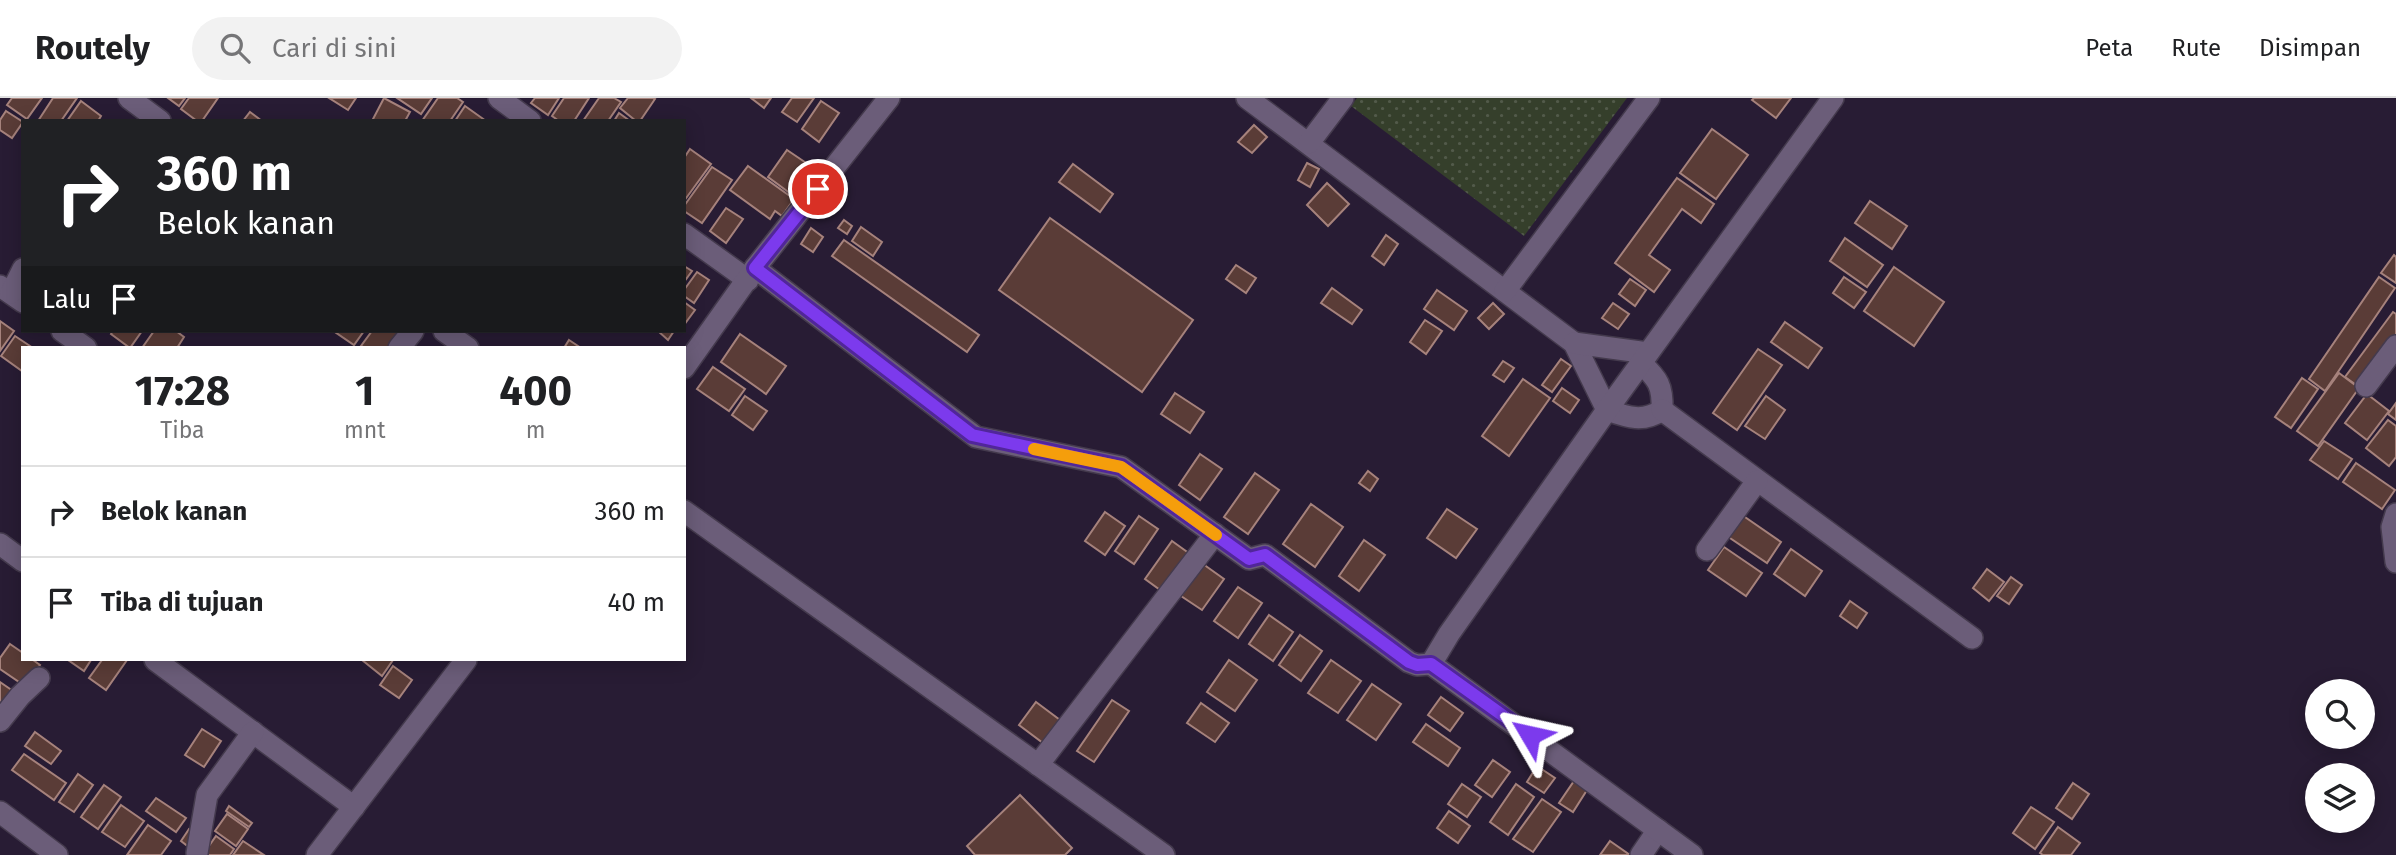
<!DOCTYPE html>
<html lang="id">
<head>
<meta charset="utf-8">
<style>
	body { margin:0; font-family:"Fira Sans",sans-serif; background:#f2f2f2; color:#202124; height:100vh; display:flex; flex-direction:column; font-size:26px; white-space:nowrap }
	* { box-sizing:border-box; margin:0 }
	p { font-size:23px; color:#757577 }
	.icon { flex:none; width:38px; height:38px; fill:none; stroke:currentColor; stroke-width:2; stroke-linecap:round; stroke-linejoin:round }
	.map { position:relative; flex:1; overflow:hidden }
	.side { position:absolute; left:21px; top:248px; width:665px; height:315px; display:flex; flex-direction:column; background:#fff; border-radius:0px; box-shadow:0 4px 18px #0003 }
	.side>* { flex:none }
	.guide { position:absolute; left:21px; top:21px; width:665px; height:214px; border-radius:0px; box-shadow:0 4px 18px #0003; background:#202124; color:#fff; overflow:hidden }
	.controls { position:absolute; left:2305px; top:581px; display:grid; gap:14px }
	.controls a { display:grid; place-items:center; width:70px; height:70px; border-radius:50%; background:#fff; box-shadow:0 4px 18px #0003; font-size:35px }
	.pin { position:absolute; display:grid; place-items:center; width:60px; height:60px; color:#fff; margin:-30px; border:4px solid #fff; border-radius:50%; box-shadow:0 2px 7px #0007 }
	.me { position:absolute; width:77px; margin:-38px; rotate:306deg; stroke-linejoin:round; filter:drop-shadow(0 0 5px #0008) }
	.turn { display:flex; align-items:center; gap:24px; height:147px; padding:0 21px; font-size:32px }
	.turn .icon { width:91px; height:91px; stroke-width:2.5 }
	.turn b { display:block; font-size:49px; line-height:60px }
	.then { display:flex; align-items:center; height:66px; padding:0 21px; background:#0003; gap:14px; font-size:26px }
	.eta { display:flex; justify-content:space-evenly; align-items:center; height:119px; text-align:center }
	.eta b { font-size:42px; font-weight:700; line-height:49px }
	ul { padding:0; list-style:none }
	li { display:flex; align-items:center; gap:21px; height:91px; padding:0 21px; border-top:2px solid #e0e0e0 }
	li div { flex:1 }
	li b { display:block; font-size:26px }
	li em { font-style:normal }
	header { display:flex; align-items:center; gap:42px; box-sizing:border-box; height:98px; padding:0 35px; background:#fff; border-bottom:2px solid #e0e0e0 }
	header strong { font-size:33px }
	nav { display:flex; gap:38px; margin-inline-start:auto; font-size:24px }
	.search { width:490px; height:63px; background:#f2f2f2; display:flex; align-items:center; gap:18px; box-sizing:border-box; padding:0 24px; border-radius:38px; color:#757577; font-size:26px }
	.map>svg:first-child { display:block }
	.grass { fill:url(#grass-dots) }
	.building { fill:#5a3c37; stroke:#a6827c; stroke-width:2 }
	.lines { fill:none; stroke-linecap:round; stroke-linejoin:round }
	.minor-casing { stroke:#443a4d; stroke-width:24 }
	.minor { stroke:#6b5d79; stroke-width:21 }
	.route-casing { stroke:#51269a; stroke-width:18 }
	.route { stroke:#7c3aed; stroke-width:12 }
	.slow { stroke:#f59e0b; stroke-width:12 }
</style>
</head>
<body>
<header>
<strong>Routely</strong>
<div class="search"><svg class="icon" aria-label="search" viewBox="0 0 24 24"><circle cx="10" cy="10" r="6"/><path d="M15 15l6 6"/></svg>Cari di sini</div>
<nav><a>Peta</a><a>Rute</a><a>Disimpan</a></nav>
</header>
<div class="map">
<svg width="2396" height="757" viewBox="0 0 2396 757">
	<defs>
		<pattern id="grass-dots" width="8" height="8" patternUnits="userSpaceOnUse" patternTransform="scale(1.75)"><rect width="8" height="8" fill="#353f2b"/><path d="M2 2h.1M6 6h.1" fill="none" stroke="#525a4a" stroke-width="1.8" stroke-linecap="round"/></pattern>
	</defs>
	<rect width="100%" height="100%" fill="#281c34"/>
	<polygon class="grass" points="1357,0 1627,0 1524,138 1351,8"/>
	<g class="building">
		<polygon points="12,0 42,0 27,21 7,7"/>
		<polygon points="53,0 77,0 61,23 38,23"/>
		<polygon points="168,0 185,0 179,8"/>
		<polygon points="189,0 218,0 202,23 197,23 181,11"/>
		<polygon points="329,0 356,0 348,12"/>
		<polygon points="384,0 410,14 405,23 372,23"/>
		<polygon points="397,0 432,0 421,16"/>
		<polygon points="438,0 457,0 463,4 450,23 422,23"/>
		<polygon points="535,0 559,0 548,17 531,5"/>
		<polygon points="564,0 589,0 574,23 559,23 552,18"/>
		<polygon points="599,0 614,0 621,4 608,23 583,23"/>
		<polygon points="628,0 653,0 655,1 640,23 636,23 620,10"/>
		<polygon points="751,0 771,0 764,10"/>
		<polygon points="792,0 814,0 797,24 782,14"/>
		<polygon points="1754,0 1791,0 1776,20 1752,2"/>
		<polygon points="81,3 101,18 98,23 67,23"/>
		<polygon points="821,3 839,15 819,44 802,31"/>
		<polygon points="465,8 486,23 455,23"/>
		<polygon points="6,13 23,24 12,40 0,32 0,22"/>
		<polygon points="250,14 262,23 243,23"/>
		<polygon points="619,15 630,23 614,23"/>
		<polygon points="1254,27 1267,39 1252,55 1238,44"/>
		<polygon points="1712,31 1748,57 1716,101 1680,75"/>
		<polygon points="690,51 711,66 684,103 684,60"/>
		<polygon points="787,52 818,73 798,101 768,79"/>
		<polygon points="1307,65 1319,71 1310,89 1298,82"/>
		<polygon points="1073,66 1113,96 1100,114 1059,84"/>
		<polygon points="748,68 794,101 782,118 775,113 770,121 730,92"/>
		<polygon points="712,69 732,82 702,125 684,113 684,108"/>
		<polygon points="1677,80 1714,106 1701,125 1682,111 1649,157 1670,172 1654,194 1615,165"/>
		<polygon points="1327,85 1349,106 1328,128 1307,107"/>
		<polygon points="1870,103 1907,128 1892,151 1855,125"/>
		<polygon points="726,110 743,121 726,145 710,133"/>
		<polygon points="1050,120 1193,222 1142,294 999,192"/>
		<polygon points="844,122 852,128 847,136 838,130"/>
		<polygon points="861,129 882,144 873,158 852,143"/>
		<polygon points="811,130 823,139 813,154 801,146"/>
		<polygon points="1386,137 1398,146 1384,167 1372,158"/>
		<polygon points="1845,140 1883,167 1867,189 1830,163"/>
		<polygon points="844,142 979,237 967,254 832,158"/>
		<polygon points="2394,157 2396,159 2396,185 2381,175"/>
		<polygon points="1236,167 1256,180 1246,195 1226,181"/>
		<polygon points="684,168 692,173 684,184"/>
		<polygon points="1894,169 1944,204 1914,248 1864,213"/>
		<polygon points="697,174 709,182 694,205 684,198 684,192"/>
		<polygon points="1844,179 1866,194 1854,210 1833,195"/>
		<polygon points="2379,179 2395,190 2325,293 2309,281"/>
		<polygon points="1630,181 1646,192 1635,208 1619,196"/>
		<polygon points="1332,190 1362,212 1352,226 1321,205"/>
		<polygon points="1437,192 1467,213 1454,232 1424,211"/>
		<polygon points="684,204 695,212 684,227"/>
		<polygon points="1493,205 1504,216 1489,231 1478,220"/>
		<polygon points="1613,205 1629,216 1618,231 1602,220"/>
		<polygon points="2393,214 2396,216 2396,245 2362,291 2345,279"/>
		<polygon points="1425,222 1442,233 1426,256 1410,244"/>
		<polygon points="0,223 14,233 0,253"/>
		<polygon points="1785,224 1822,250 1808,270 1771,244"/>
		<polygon points="113,233 142,233 130,250 111,236"/>
		<polygon points="154,233 176,233 184,239 177,250 142,250"/>
		<polygon points="336,233 364,233 354,247 335,234"/>
		<polygon points="372,233 396,233 402,237 393,250 365,250 361,248"/>
		<polygon points="658,233 674,233 668,242"/>
		<polygon points="740,236 786,268 766,296 721,264"/>
		<polygon points="15,238 33,250 23,250 22,273 1,258"/>
		<polygon points="569,242 581,250 564,250"/>
		<polygon points="1758,251 1782,267 1737,332 1713,315"/>
		<polygon points="1561,261 1571,268 1552,294 1542,287"/>
		<polygon points="1503,263 1514,270 1504,284 1493,277"/>
		<polygon points="713,269 745,291 729,313 697,291"/>
		<polygon points="2339,275 2359,290 2318,348 2297,333"/>
		<polygon points="2302,280 2318,291 2291,330 2275,319"/>
		<polygon points="1523,281 1550,300 1509,358 1482,338"/>
		<polygon points="1562,290 1579,302 1570,315 1553,303"/>
		<polygon points="1175,295 1204,314 1190,335 1161,316"/>
		<polygon points="2367,296 2389,313 2367,342 2345,325"/>
		<polygon points="745,298 767,313 753,332 732,317"/>
		<polygon points="1766,298 1785,312 1765,341 1745,328"/>
		<polygon points="2396,305 2396,322 2388,316"/>
		<polygon points="2388,322 2396,328 2396,359 2389,368 2366,350"/>
		<polygon points="2324,343 2352,361 2338,381 2310,362"/>
		<polygon points="1200,356 1222,371 1200,402 1179,387"/>
		<polygon points="2356,365 2395,392 2382,411 2343,384"/>
		<polygon points="1368,373 1378,381 1370,393 1359,385"/>
		<polygon points="1255,375 1279,392 1248,436 1224,419"/>
		<polygon points="1311,406 1343,429 1315,469 1283,446"/>
		<polygon points="1447,411 1477,431 1456,460 1427,440"/>
		<polygon points="1105,414 1125,428 1105,457 1085,443"/>
		<polygon points="1742,417 1781,444 1767,465 1727,438"/>
		<polygon points="1139,418 1158,431 1134,466 1115,453"/>
		<polygon points="1364,442 1385,457 1359,493 1339,478"/>
		<polygon points="1172,443 1190,456 1163,494 1145,481"/>
		<polygon points="1724,449 1762,475 1746,498 1708,472"/>
		<polygon points="1791,451 1822,473 1805,498 1774,476"/>
		<polygon points="1203,466 1224,481 1202,512 1181,498"/>
		<polygon points="1987,471 2004,484 1989,503 1973,490"/>
		<polygon points="2011,479 2022,487 2009,506 1997,498"/>
		<polygon points="1238,489 1262,505 1238,540 1214,523"/>
		<polygon points="1850,503 1867,515 1857,530 1840,518"/>
		<polygon points="1269,517 1293,534 1273,563 1249,546"/>
		<polygon points="1300,537 1322,553 1301,583 1279,567"/>
		<polygon points="10,546 23,555 23,562 33,562 40,567 25,588 0,571 0,560"/>
		<polygon points="68,562 91,562 84,573"/>
		<polygon points="102,562 127,562 106,592 89,580"/>
		<polygon points="362,562 393,562 382,578"/>
		<polygon points="1229,562 1257,582 1235,613 1207,594"/>
		<polygon points="1331,562 1361,583 1338,615 1308,595"/>
		<polygon points="393,568 412,582 399,600 380,587"/>
		<polygon points="0,584 16,595 0,610"/>
		<polygon points="1372,586 1401,606 1376,642 1347,622"/>
		<polygon points="1441,599 1463,615 1450,633 1428,617"/>
		<polygon points="1112,602 1129,613 1094,664 1077,653"/>
		<polygon points="1036,604 1064,625 1047,648 1019,627"/>
		<polygon points="1201,605 1229,625 1215,644 1187,625"/>
		<polygon points="1426,626 1460,650 1448,668 1413,644"/>
		<polygon points="202,631 221,643 204,669 185,657"/>
		<polygon points="35,634 61,653 51,666 25,648"/>
		<polygon points="24,656 66,685 54,702 12,672"/>
		<polygon points="1493,662 1510,674 1492,699 1475,687"/>
		<polygon points="1537,668 1555,680 1544,695 1527,684"/>
		<polygon points="78,676 93,687 74,714 59,704"/>
		<polygon points="1574,683 1587,692 1573,714 1559,705"/>
		<polygon points="2073,685 2089,696 2072,721 2056,710"/>
		<polygon points="1462,686 1481,699 1467,719 1448,706"/>
		<polygon points="1516,686 1534,699 1508,737 1490,724"/>
		<polygon points="104,687 121,699 98,731 81,719"/>
		<polygon points="1020,697 1072,750 1065,757 975,757 967,748"/>
		<polygon points="156,700 186,720 176,734 146,713"/>
		<polygon points="1542,701 1561,714 1533,754 1513,741"/>
		<polygon points="121,707 144,723 125,749 102,734"/>
		<polygon points="229,708 252,725 249,729 226,713"/>
		<polygon points="2031,709 2054,724 2035,751 2013,735"/>
		<polygon points="1449,713 1470,728 1458,745 1437,730"/>
		<polygon points="227,716 248,731 236,748 215,733"/>
		<polygon points="148,727 171,743 161,757 127,757"/>
		<polygon points="2058,729 2080,745 2071,757 2043,757 2040,755"/>
		<polygon points="189,731 199,737 190,750 181,743"/>
		<polygon points="216,738 234,751 230,757 207,757 204,755"/>
		<polygon points="243,743 264,757 233,757"/>
		<polygon points="1610,743 1630,757 1600,757"/>
	</g>
	<g class="lines">
		<defs>
			<g id="minor">
				<polyline points="129,0 160,23"/>
				<polyline points="499,0 530,23"/>
				<path d="M1247,0L1574,245L1607,312C1627,319 1643,325 1662,312"/>
				<polyline points="1309,45 1343,0"/>
				<polyline points="684,136 748,182"/>
				<polyline points="755,170 976,339 1121,369 1249,461 1265,457 1409,564 1417,567 1431,566"/>
				<polyline points="0,188 23,204"/>
				<polyline points="1505,193 1649,0"/>
				<polyline points="11,195 23,171"/>
				<polyline points="62,233 86,250"/>
				<polyline points="444,233 468,250"/>
				<polyline points="1574,245 1648,255"/>
				<polyline points="399,250 413,233"/>
				<path d="M1641,265C1658,281 1663,288 1662,312"/>
				<polyline points="684,270 755,170 889,0"/>
				<polyline points="2366,288 2396,248"/>
				<polyline points="1662,312 1972,540"/>
				<polyline points="684,413 1164,757"/>
				<polyline points="2396,416 2392,429 2396,464"/>
				<polyline points="0,446 23,463"/>
				<polyline points="1707,452 1757,383"/>
				<polyline points="155,562 354,709"/>
				<polyline points="0,623 20,598 39,580"/>
				<polyline points="1038,667 1215,436"/>
				<polyline points="0,714 57,757"/>
				<polyline points="197,755 207,697 253,634"/>
				<polyline points="317,757 466,562"/>
				<polyline points="1641,757 1658,732"/>
				<polyline points="1692,757 1431,566 1449,536 1607,312 1833,0"/>
			</g>
		</defs>
		<use href="#minor" class="minor-casing"/>
		<use href="#minor" class="minor"/>
	</g>
	<g class="lines">
		<defs>
			<polyline id="route" points="818,91 755,170 972,337 1121,369 1249,461 1265,457 1409,564 1417,567 1431,566 1530,637"/>
		</defs>
		<use href="#route" class="route-casing"/>
		<use href="#route" class="route"/>
		<polyline class="slow" points="1034,351 1121,369 1216,437"/>
	</g>
</svg>
<div class="controls">
<a><svg class="icon" aria-label="search" viewBox="0 0 24 24"><circle cx="10" cy="10" r="6"/><path d="M15 15l6 6"/></svg></a>
<a><svg class="icon" aria-label="layers" viewBox="0 0 24 24"><path d="M12 4l9 5-9 5-9-5zM3 14l9 5 9-5"/></svg></a>
</div>
<div class="pin" style="left:818px;top:91px;background:#d93025"><svg class="icon" aria-label="arrive" viewBox="0 0 24 24"><path d="M6 21V4h12l-3 4 3 4H6"/></svg></div>
<svg class="me" style="left:1530px;top:637px" viewBox="-20 -20 40 40"><path d="M0-17L14 15 0 8-14 15z" fill="#7c3aed" stroke="#fff" stroke-width="4"/></svg>
<div class="guide">
<div class="turn"><svg class="icon" aria-label="right" viewBox="0 0 24 24"><path d="M7 20v-9h11M14 6l5 5-5 5"/></svg><div><b>360 m</b>Belok kanan</div></div>
<div class="then">Lalu<svg class="icon" aria-label="arrive" viewBox="0 0 24 24"><path d="M6 21V4h12l-3 4 3 4H6"/></svg></div>
</div>
<section class="side">
<div class="eta">
<div><b>17:28</b><p>Tiba</p></div>
<div><b>1</b><p>mnt</p></div>
<div><b>400</b><p>m</p></div>
</div>
<ul>
<li><svg class="icon" aria-label="right" viewBox="0 0 24 24"><path d="M7 20v-9h11M14 6l5 5-5 5"/></svg><div><b>Belok kanan</b></div><em>360 m</em></li>
<li><svg class="icon" aria-label="arrive" viewBox="0 0 24 24"><path d="M6 21V4h12l-3 4 3 4H6"/></svg><div><b>Tiba di tujuan</b></div><em>40 m</em></li>
</ul>
</section>
</div>
</body>
</html>
